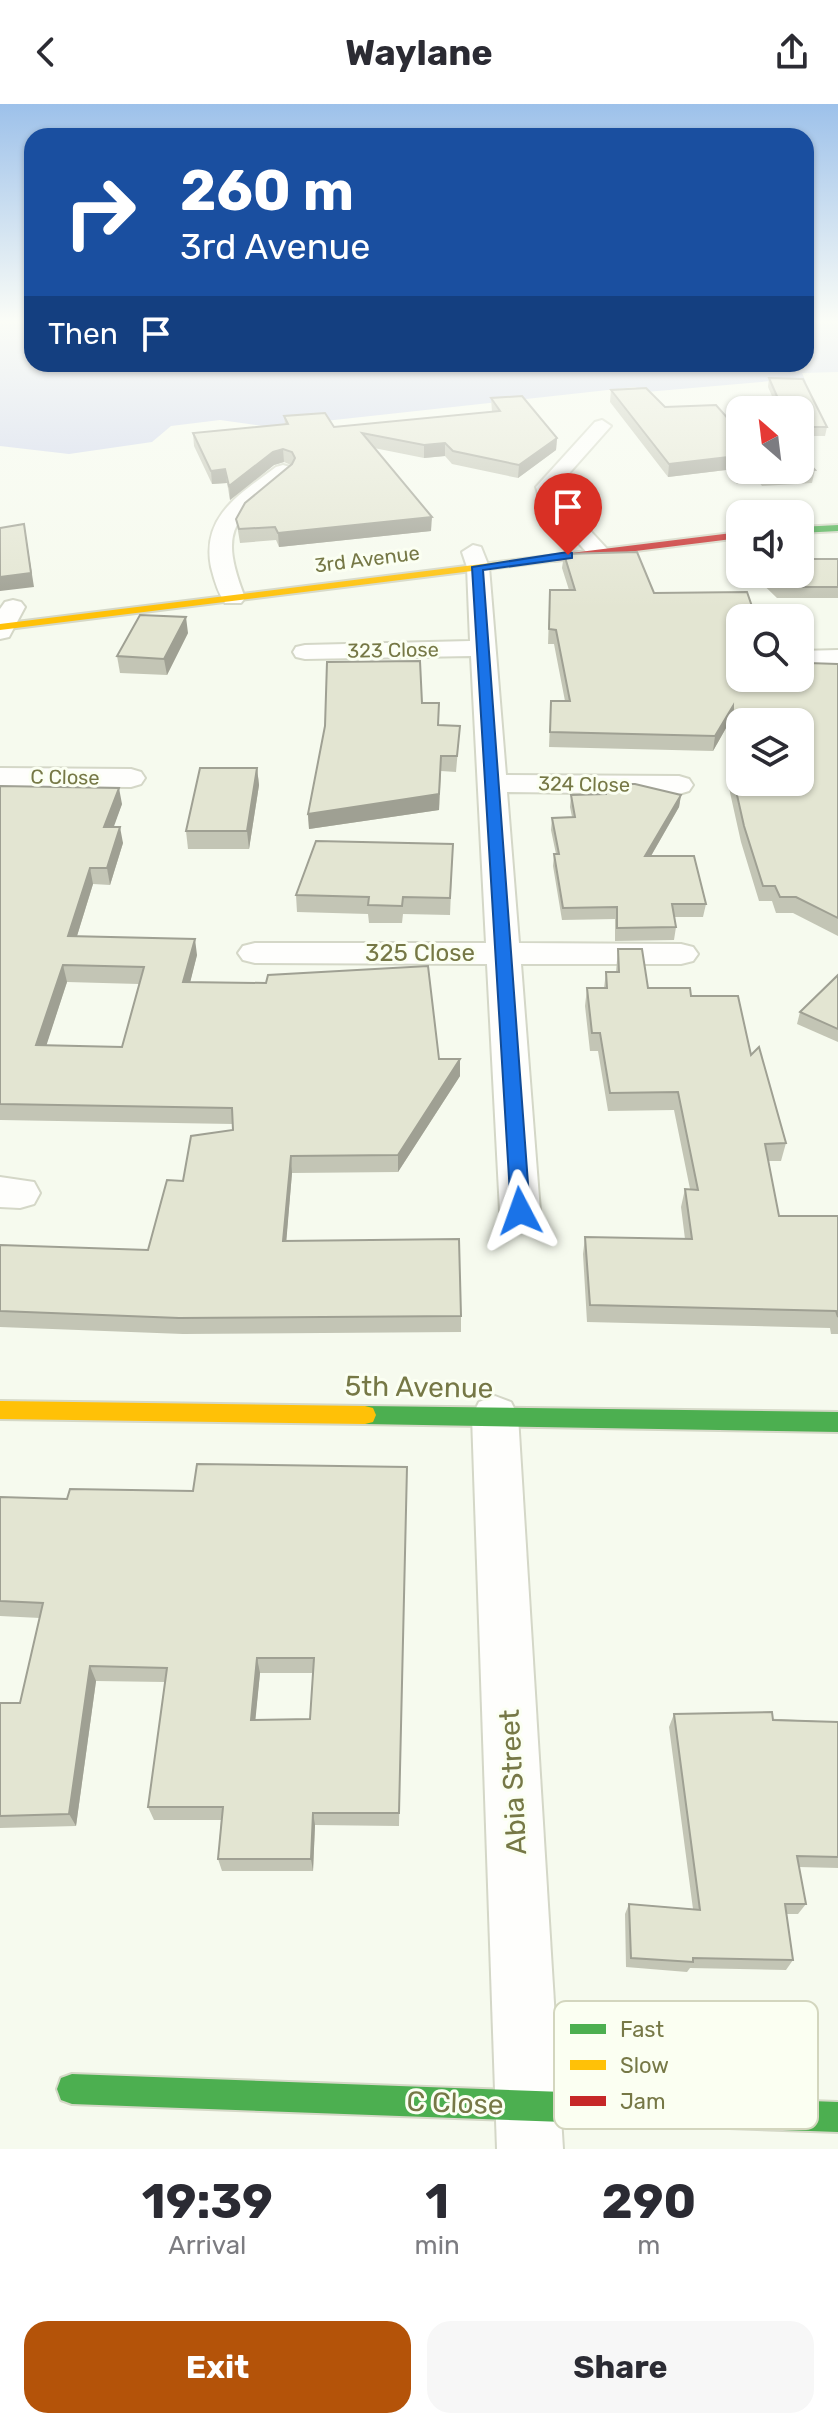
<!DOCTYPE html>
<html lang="en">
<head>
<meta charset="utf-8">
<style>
	body { margin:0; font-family:Rubik,sans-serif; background:#f7f7f7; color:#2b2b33; height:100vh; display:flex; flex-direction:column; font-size:30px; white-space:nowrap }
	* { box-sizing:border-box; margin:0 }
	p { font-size:26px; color:#7c7c81 }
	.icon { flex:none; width:44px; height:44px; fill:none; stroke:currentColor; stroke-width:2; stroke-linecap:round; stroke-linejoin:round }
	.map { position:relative; height:2045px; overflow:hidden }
	.details { display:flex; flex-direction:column; background:#fff; flex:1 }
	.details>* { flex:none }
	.banner { position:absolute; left:24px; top:24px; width:790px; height:244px; border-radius:24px; box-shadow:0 2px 6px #0004; background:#1a4fa0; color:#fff; overflow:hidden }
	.needle { width:52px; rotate:332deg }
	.tools { position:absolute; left:726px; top:292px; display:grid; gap:16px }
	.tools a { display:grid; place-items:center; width:88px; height:88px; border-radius:16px; background:#fff; box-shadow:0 2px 6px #0004; font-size:40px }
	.pin { position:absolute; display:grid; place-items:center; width:68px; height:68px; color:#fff; margin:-82px -34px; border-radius:50% 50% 50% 0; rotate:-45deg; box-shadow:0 0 8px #0007 }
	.pin .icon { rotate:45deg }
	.me { position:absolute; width:88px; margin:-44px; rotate:356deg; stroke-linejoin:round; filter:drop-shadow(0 0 6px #0008) }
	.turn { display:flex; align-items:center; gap:28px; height:168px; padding:0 24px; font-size:36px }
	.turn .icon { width:104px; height:104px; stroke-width:2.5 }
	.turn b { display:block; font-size:56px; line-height:68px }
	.then { display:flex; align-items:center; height:76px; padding:0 24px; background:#0003; gap:16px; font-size:30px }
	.eta { display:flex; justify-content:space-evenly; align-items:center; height:136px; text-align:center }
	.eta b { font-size:48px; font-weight:700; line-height:56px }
	.button { display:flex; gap:16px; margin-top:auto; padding:16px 24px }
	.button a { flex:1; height:92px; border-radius:24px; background:#b45309; color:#fff; font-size:32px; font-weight:700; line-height:92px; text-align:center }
	.button a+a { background:#f7f7f7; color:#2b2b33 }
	header { display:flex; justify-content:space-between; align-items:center; height:104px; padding:0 24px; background:#fff; font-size:36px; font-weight:700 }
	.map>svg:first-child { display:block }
	.water { fill:#cdd4ec }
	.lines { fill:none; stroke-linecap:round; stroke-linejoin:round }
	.street-casing { stroke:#d4d7c7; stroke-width:4 }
	.fast-casing { stroke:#d5d8c7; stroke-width:4 }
	.slow-casing { stroke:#d5d8c7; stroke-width:4 }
	.jam-casing { stroke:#d5d8c7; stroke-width:4 }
	.street { fill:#fefefc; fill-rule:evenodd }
	.fast { fill:#4caf50; fill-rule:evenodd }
	.slow { fill:#ffc107; fill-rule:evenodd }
	.jam { fill:#c62828; fill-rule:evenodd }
	.wall { fill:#c3c5b5; fill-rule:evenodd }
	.shaded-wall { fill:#9fa093 }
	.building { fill:#e3e5d2; stroke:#9fa093; stroke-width:2; fill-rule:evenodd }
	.route { fill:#1a73e8; stroke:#114b97; stroke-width:2 }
	.labels { text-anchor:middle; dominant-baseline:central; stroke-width:6; stroke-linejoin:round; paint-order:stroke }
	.far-street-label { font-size:20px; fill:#767846; stroke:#fbfff2 }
	.street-label { font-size:24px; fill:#767846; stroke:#fbfff2 }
	.near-street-label { font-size:28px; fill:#767846; stroke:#fbfff2 }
	.key { fill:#fbfff2; stroke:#d3d6be; stroke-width:2 }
	.key-label { font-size:22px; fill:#767846 }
</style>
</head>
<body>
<header><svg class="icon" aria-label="back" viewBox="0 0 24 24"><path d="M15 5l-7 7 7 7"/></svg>Waylane<svg class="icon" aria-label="share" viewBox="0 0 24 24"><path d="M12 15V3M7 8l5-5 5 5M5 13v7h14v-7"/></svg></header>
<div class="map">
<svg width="838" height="2045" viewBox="0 0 838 2045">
	<rect width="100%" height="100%" fill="#f6faee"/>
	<polygon class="water" points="0,219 32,219 32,260 806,260 806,219 838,219 838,268 802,269 806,278 783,276 646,288 635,283 270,323 220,316 171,322 152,338 69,350 0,342"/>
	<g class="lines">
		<defs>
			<g id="street">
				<polygon points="602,316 611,322 556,384 557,391 609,447 598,454 590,452 540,396 536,383 595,318"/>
				<path d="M283,361L290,363L293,367L290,371C235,415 217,422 245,494L241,499H225C218,489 214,475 211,463C201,412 240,390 276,363Z"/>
				<polygon points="473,441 481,443 489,463 506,671 679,672 689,675 693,681 689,687 679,690 507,688 519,839 681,840 693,843 698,850 693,857 681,860 521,860 540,1107 534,1118 520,1122 506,1118 500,1107 487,860 255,859 243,856 238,849 243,842 255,839 486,839 471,552 305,555 296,553 293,548 296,543 305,541 470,537 467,463 462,448"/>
				<polygon points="13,496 21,498 25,503 9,533 0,535 0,505 5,498"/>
				<polygon points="838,546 838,562 800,563 800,547"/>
				<polygon points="0,664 131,665 141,668 145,674 141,680 131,683 0,682"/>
				<polygon points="0,1073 34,1078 40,1089 34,1100 20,1104 0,1103"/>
				<polygon points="495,1292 511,1298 518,1312 563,2045 497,2045 472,1312 479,1298"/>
			</g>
			<g id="fast">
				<polygon points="838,421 838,427 800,429 800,423"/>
				<polygon points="365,1302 838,1308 838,1328 365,1320 357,1318 354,1311 357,1304"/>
				<polygon points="72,1970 838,1998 838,2028 72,2000 61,1996 57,1985 61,1974"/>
			</g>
			<g id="slow">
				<polygon points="555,451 560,454 559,456 0,526 0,520"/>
				<polygon points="0,1297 365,1302 373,1304 376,1311 373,1318 365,1320 0,1315"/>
			</g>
			<polygon id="jam" points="740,428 740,434 555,457 550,454 555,451"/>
		</defs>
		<use href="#street" class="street-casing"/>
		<use href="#fast" class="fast-casing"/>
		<use href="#slow" class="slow-casing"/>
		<use href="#jam" class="jam-casing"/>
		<use href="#street" class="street"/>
		<use href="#fast" class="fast"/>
		<use href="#slow" class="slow"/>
		<use href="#jam" class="jam"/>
	</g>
	<g class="wall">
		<polygon points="769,274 827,323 825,332 800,332 800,306 778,306 768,283"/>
		<polygon points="611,286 665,303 730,317 815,366 812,379 762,382 759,378 737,380 726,366 668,373 610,298"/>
		<polygon points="491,294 557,334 556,346 518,374 452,360 445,352 424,354 374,344 431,427 279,443 276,436 240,439 236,415 291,361 284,358 274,361 230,396 227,379 212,380 194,342 193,329 285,320 284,312 334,323 492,308"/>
		<polygon points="740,439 740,459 731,451 733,440"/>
		<polygon points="564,450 654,489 740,574 800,574 838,560 838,832 793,809 776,809 772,797 759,797 741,738 729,684 730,617 713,647 549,643 551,597 565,597 554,540 548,540 550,486 569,486 562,464"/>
		<polygon points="838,455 838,494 777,494 752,470 800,470"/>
		<polygon points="188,529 167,571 120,569 117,552"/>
		<polygon points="422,599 438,622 460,622 456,668 441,667 439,706 309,725 308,710"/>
		<polygon points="257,664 259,681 249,745 188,745 186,727"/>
		<polygon points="605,680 681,691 679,703 651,752 706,800 703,813 674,813 676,823 674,836 615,837 615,815 562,816 553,762 554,750 556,750 551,726 552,714 572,713 570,703 571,691 604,690"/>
		<path d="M0,682L122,700L113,723L123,739L110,781L93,780L77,832L197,851L190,878L439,955L460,972L398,1068L292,1069L286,1137L461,1212V1228L183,1230L0,1223V1141L148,1146L183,1077L233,1026V1020L0,1016ZM67,878L139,880L122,943L46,941Z"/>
		<polygon points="453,740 450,811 403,810 402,819 369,819 368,810 297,808 296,791"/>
		<polygon points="618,845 648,884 691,892 751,951 786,1039 781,1057 768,1057 779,1112 838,1112 838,1230 831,1230 830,1224 587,1218 583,1150 585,1133 685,1135 681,1103 685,1085 690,1085 674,1006 608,1007 598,947 590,947 585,902 587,884 604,884 606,868 616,868"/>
		<polygon points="838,871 838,938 797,920 800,908"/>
		<path d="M407,1363L399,1722L315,1721L313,1767H222L218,1755L221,1716H154L148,1703L165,1578L96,1577L76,1722L0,1724V1599H20L40,1514L0,1512V1393L67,1395L193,1387ZM260,1569H313L310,1615L255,1616Z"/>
		<polygon points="674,1610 838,1618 838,1764 799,1763 806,1800 798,1810 786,1810 793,1856 786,1866 690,1864 687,1868 626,1863 625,1810 629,1800 693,1805 669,1623"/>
	</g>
	<g class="shaded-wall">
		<polygon points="557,334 556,346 518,374 519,361"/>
		<polygon points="445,339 445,352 424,354 424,341"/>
		<polygon points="283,345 284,358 274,361 230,396 229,382 273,348"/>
		<polygon points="728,353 726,366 668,373 669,360"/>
		<polygon points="225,365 227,379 212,380 211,367"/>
		<polygon points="432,413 431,427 279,443 278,429"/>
		<polygon points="24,420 34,483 0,487 0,473"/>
		<polygon points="186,513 188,529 167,571 164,555"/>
		<polygon points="733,602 730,617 713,647 715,632"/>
		<polygon points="441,652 439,706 309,725 308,710"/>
		<polygon points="257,664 259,681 249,745 247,727"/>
		<polygon points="119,684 122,700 108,739 104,723"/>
		<polygon points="681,691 679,703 644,764 645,752"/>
		<polygon points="120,723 123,739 110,781 107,764"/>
		<polygon points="90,764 93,780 72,848 68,832"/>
		<polygon points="195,835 197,851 186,895 183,878"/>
		<polygon points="63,861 67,878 41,958 36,941"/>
		<polygon points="460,955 460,972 398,1068 398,1051"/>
		<polygon points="291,1052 292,1069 285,1153 283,1137"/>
		<polygon points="257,1554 260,1569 254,1630 251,1616"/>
		<polygon points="90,1562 96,1577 76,1722 69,1710"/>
		<polygon points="313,1709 315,1721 313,1767 311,1755"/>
	</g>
	<g class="building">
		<polygon points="769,274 803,275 827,323 800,323 800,306 783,306"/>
		<polygon points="646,284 665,303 716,301 730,317 740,316 740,366 752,366 739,367 728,353 669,360 611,286"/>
		<polygon points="522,292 557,334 519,361 453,347 445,339 424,341 362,329 432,413 278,429 275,423 239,425 236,415 245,399 292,360 295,354 292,348 283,345 273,348 229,382 225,365 211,367 193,329 288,320 284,312 325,309 334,323 500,307 491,294"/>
		<polygon points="800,350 815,366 764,369 762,366 800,366"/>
		<polygon points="24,420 31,469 0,473 0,424"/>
		<polygon points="740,439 740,447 733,440"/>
		<path d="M637,448L654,489L747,488L756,514H740V574H800V563L808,559L838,560V814L796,793H780L775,782H763L744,722L732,669L733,602L715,632L550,628L551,597H570L556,526L549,525L550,486H575L564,450ZM740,618H800V678H740Z"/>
		<polygon points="800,455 838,455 838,483 779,483 765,470 800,470"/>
		<polygon points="140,511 186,513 164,555 117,552"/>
		<polygon points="420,557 422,599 439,599 438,621 460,622 457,652 441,652 439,690 308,710 325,622 327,558"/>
		<polygon points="200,664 257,664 247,727 186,727"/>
		<polygon points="605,680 635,680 681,691 645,752 694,752 706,800 672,800 676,823 617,824 617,803 563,804 554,750 559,750 552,714 575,713 571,691 606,690"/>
		<path d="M0,682L119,684L104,723H120L107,764H90L68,832L195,835L183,878L266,879L268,871L428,862L439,955H460L398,1051L291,1052L283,1137L459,1135L461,1212L179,1214L0,1207V1141L148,1146L167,1076L183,1077L191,1032L233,1026L232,1004L0,1000ZM63,861L144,863L122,943L36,941Z"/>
		<polygon points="316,737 453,740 450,794 403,793 402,802 368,801 369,793 296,791"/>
		<polygon points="618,845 642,845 648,884 690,884 691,892 738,892 751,951 759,943 786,1039 765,1040 779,1112 838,1112 838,1213 836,1207 590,1201 585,1133 692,1135 685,1085 698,1086 678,988 610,989 600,929 592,929 587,884 607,884 606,868 619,868"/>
		<polygon points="838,871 838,925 800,908"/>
		<path d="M197,1360L407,1363L399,1709H313L311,1755H218L223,1703H148L167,1564L90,1562L69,1710L0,1712V1599H20L43,1499L0,1497V1393L67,1395L70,1385L193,1387ZM257,1554H314L310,1615L251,1616Z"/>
		<polygon points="772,1608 773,1616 838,1618 838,1753 797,1752 806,1800 785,1800 793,1856 693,1854 693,1858 631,1854 629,1800 700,1806 674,1610"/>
	</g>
	<linearGradient id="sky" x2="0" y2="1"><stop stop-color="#9dc1ea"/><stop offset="0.43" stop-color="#fbfdf7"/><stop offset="1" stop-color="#fbfdf7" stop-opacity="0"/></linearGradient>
	<rect width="838" height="505" fill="url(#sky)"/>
	<polygon class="route" points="568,448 572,449 572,454 483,466 530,1107 527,1112 514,1112 511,1107 472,463"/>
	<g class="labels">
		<g class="far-street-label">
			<text transform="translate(367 455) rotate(-7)">3rd Avenue</text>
			<text transform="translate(393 546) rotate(-1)">323 Close</text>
			<text transform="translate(65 673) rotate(1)">C Close</text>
			<text transform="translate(584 680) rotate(1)">324 Close</text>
		</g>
		<g class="street-label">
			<text x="420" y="849">325 Close</text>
		</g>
		<g class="near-street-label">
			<text transform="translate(419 1283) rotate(1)">5th Avenue</text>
			<text transform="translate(513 1678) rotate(-93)">Abia Street</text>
			<text transform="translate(455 1999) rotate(2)">C Close</text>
		</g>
	</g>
	<rect x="554" y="1897" width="264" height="128" rx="12" class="key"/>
	<rect x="570" y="1920" width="36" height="10" fill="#4caf50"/>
	<rect x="570" y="1956" width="36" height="10" fill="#ffc107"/>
	<rect x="570" y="1992" width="36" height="10" fill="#c62828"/>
	<g class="key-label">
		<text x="620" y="1933">Fast</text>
		<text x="620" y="1969">Slow</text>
		<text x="620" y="2005">Jam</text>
	</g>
</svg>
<div class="tools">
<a><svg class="needle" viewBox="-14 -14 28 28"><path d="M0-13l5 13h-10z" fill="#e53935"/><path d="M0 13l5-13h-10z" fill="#7c7c81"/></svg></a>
<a><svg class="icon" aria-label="sound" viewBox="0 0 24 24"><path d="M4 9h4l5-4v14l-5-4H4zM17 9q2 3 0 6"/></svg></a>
<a><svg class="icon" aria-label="search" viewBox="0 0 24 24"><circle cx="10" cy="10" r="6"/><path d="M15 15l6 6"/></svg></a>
<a><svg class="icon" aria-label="layers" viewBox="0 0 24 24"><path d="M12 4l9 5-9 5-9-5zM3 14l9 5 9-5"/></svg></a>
</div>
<div class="pin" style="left:568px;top:451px;background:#d93025"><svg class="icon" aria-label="arrive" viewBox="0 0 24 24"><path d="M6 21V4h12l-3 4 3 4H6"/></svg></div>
<svg class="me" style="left:520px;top:1107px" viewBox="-20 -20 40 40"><path d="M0-17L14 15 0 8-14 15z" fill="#1a73e8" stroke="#fff" stroke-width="4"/></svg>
<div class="banner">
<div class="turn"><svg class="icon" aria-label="right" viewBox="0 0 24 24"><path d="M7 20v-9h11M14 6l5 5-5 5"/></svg><div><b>260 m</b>3rd Avenue</div></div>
<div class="then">Then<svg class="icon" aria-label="arrive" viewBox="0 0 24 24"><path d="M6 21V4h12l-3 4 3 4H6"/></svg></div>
</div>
</div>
<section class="details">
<div class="eta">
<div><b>19:39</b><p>Arrival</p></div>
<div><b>1</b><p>min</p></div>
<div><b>290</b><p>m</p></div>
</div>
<div class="button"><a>Exit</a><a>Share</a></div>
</section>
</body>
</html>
